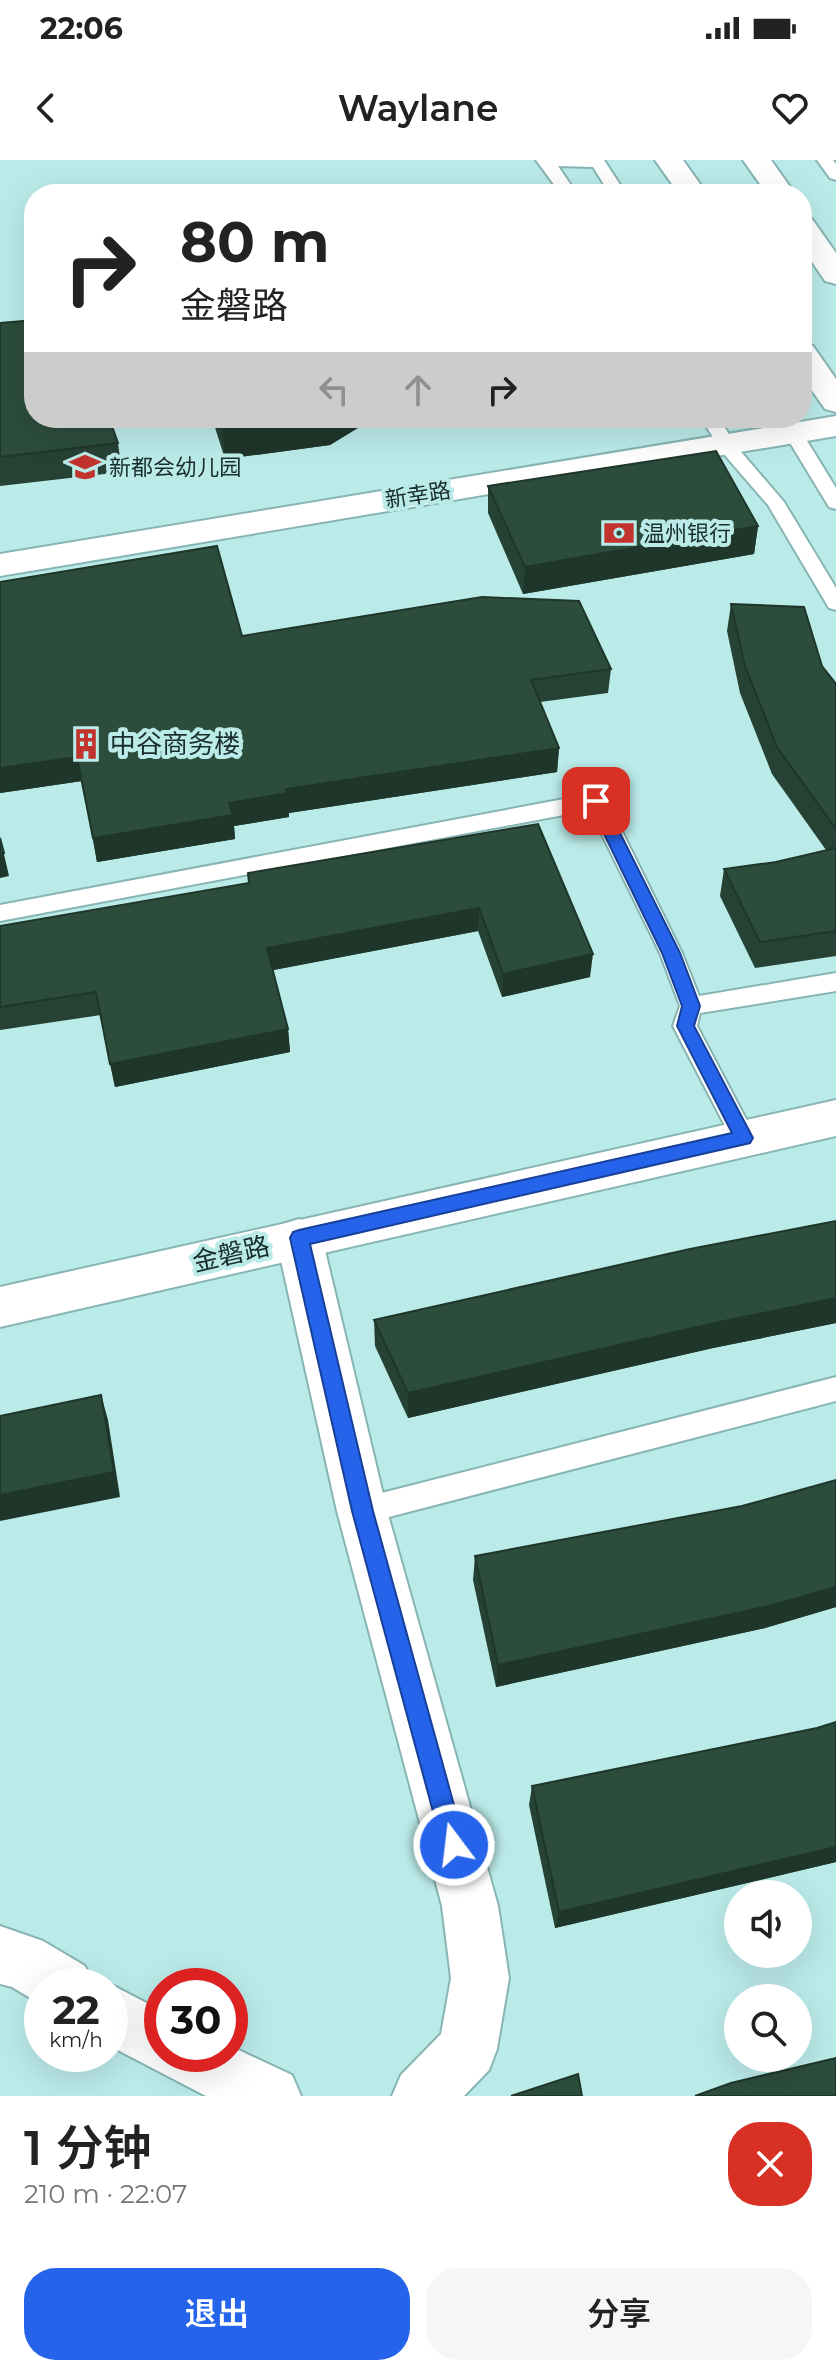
<!DOCTYPE html>
<html lang="zh">
<head>
<meta charset="utf-8">
<style>
	body { margin:0; font-family:Montserrat,"Noto Sans SC",sans-serif; background:#f6f6f6; color:#222; height:100vh; display:flex; flex-direction:column; font-size:30px; white-space:nowrap }
	* { box-sizing:border-box; margin:0 }
	p { font-size:26px; color:#767676 }
	.icon { flex:none; width:44px; height:44px; fill:none; stroke:currentColor; stroke-width:2; stroke-linecap:round; stroke-linejoin:round }
	.map { position:relative; height:1936px; overflow:hidden }
	.drawer { display:flex; flex-direction:column; background:#fff; flex:1 }
	.drawer>* { flex:none }
	.top-card { position:absolute; left:24px; top:24px; width:788px; height:244px; border-radius:32px; box-shadow:0 8px 32px #0002; background:#fff; color:#222; overflow:hidden }
	.tools { position:absolute; left:724px; top:1720px; display:grid; gap:16px }
	.tools a { display:grid; place-items:center; width:88px; height:88px; border-radius:50%; background:#fff; box-shadow:0 8px 32px #0002; font-size:40px }
	.speed { position:absolute; left:24px; top:1808px; display:flex; gap:16px; font-size:40px; font-weight:700; text-align:center }
	.speed>* { display:grid; place-content:center; width:104px; height:104px; border-radius:50%; background:#fff; box-shadow:0 8px 32px #0002; line-height:1 }
	.speed small { font-size:20px; font-weight:400 }
	.speed .limit { border:12px solid #d22; background:#fff; color:#111 }
	.pin { position:absolute; display:grid; place-items:center; width:68px; height:68px; color:#fff; margin:-34px; border-radius:16px; box-shadow:0 4px 12px #0006 }
	.me { position:absolute; width:88px; margin:-44px; rotate:345deg; stroke-linejoin:round; filter:drop-shadow(0 0 6px #0008) }
	.turn { display:flex; align-items:center; gap:28px; height:168px; padding:0 24px; font-size:36px }
	.turn .icon { width:104px; height:104px; stroke-width:2.5 }
	.turn b { display:block; font-size:56px; line-height:68px }
	.lanes { display:flex; align-items:center; height:76px; padding:0 24px; background:#0003; justify-content:center; gap:40px; direction:ltr }
	.lanes .off { opacity:.35 }
	.round { display:grid; place-items:center; flex:none; width:84px; height:84px; border-radius:32px; background:#f6f6f6 }
	.summary { display:flex; align-items:center; justify-content:space-between; height:136px; padding:0 24px }
	h1 { font-size:48px; font-weight:600; line-height:60px }
	.action { display:flex; gap:16px; margin-top:auto; padding:16px 24px }
	.action a { flex:1; height:92px; border-radius:32px; background:#2563eb; color:#fff; font-size:32px; font-weight:600; line-height:92px; text-align:center }
	.action a+a { background:#f6f6f6; color:#222 }
	.status { display:flex; justify-content:space-between; align-items:center; height:56px; padding:0 40px; background:#fff; direction:ltr }
	.status svg { height:22px; fill:currentColor }
	header { display:flex; justify-content:space-between; align-items:center; height:104px; padding:0 24px; background:#fff; font-size:36px; font-weight:600 }
	.map>svg:first-child { display:block }
	.lines { fill:none; stroke-linecap:round; stroke-linejoin:round }
	.service-casing { stroke:#87b5b4; stroke-width:4 }
	.minor-casing { stroke:#87b5b4; stroke-width:4 }
	.tertiary-casing { stroke:#87b5b4; stroke-width:4 }
	.secondary-casing { stroke:#87b5b4; stroke-width:4 }
	.service { fill:#fff; fill-rule:evenodd }
	.minor { fill:#fff; fill-rule:evenodd }
	.tertiary { fill:#fff; fill-rule:evenodd }
	.secondary { fill:#fff; fill-rule:evenodd }
	.wall { fill:#264234 }
	.shaded-wall { fill:#1f362a }
	.building { fill:#2c4d3c; stroke:#1f362a; stroke-width:2 }
	.route { fill:#2563eb; stroke:#184099; stroke-width:2 }
	.labels { text-anchor:middle; dominant-baseline:central; stroke-width:8; stroke-linejoin:round; paint-order:stroke }
	.far-poi-label { font-size:22px; fill:#1a2d2d; stroke:#bbebe9; text-anchor:start }
	.far-street-label { font-size:22px; fill:#1a2d2d; stroke:#bbebe9 }
	.poi-label { font-size:26px; fill:#1a2d2d; stroke:#bbebe9; text-anchor:start }
	.street-label { font-size:26px; fill:#1a2d2d; stroke:#bbebe9 }
</style>
</head>
<body>
<div class="status"><b>22:06</b><svg viewBox="0 0 49 12"><path d="M0 12V9h3v3zM5 12V6h3v6zM10 12V3h3v9zM15 12V0h3v12zM26 1h20v11H26zM47 4h2v5h-2z"/></svg></div>
<header><svg class="icon" aria-label="back" viewBox="0 0 24 24"><path d="M15 5l-7 7 7 7"/></svg>Waylane<svg class="icon" aria-label="heart" viewBox="0 0 24 24"><path d="M12 20l-8-8c-3-5 5-10 8-4 3-6 11-1 8 4z"/></svg></header>
<div class="map">
<svg width="836" height="1936" viewBox="0 0 836 1936">
	<rect width="100%" height="100%" fill="#bbebe9"/>
	<g class="lines">
		<defs>
			<g id="service">
				<polygon points="536,0 604,0 626,34 610,34 593,7 558,6 577,34 561,34"/>
				<polygon points="817,0 833,0 836,4 836,20 830,18"/>
				<polygon points="701,258 719,258 736,286 784,342 836,428 836,450 829,448 768,345 723,293"/>
				<polygon points="775,258 793,258 836,328 836,349 829,347"/>
				<polygon points="596,633 603,636 607,641 682,793 699,836 836,813 836,831 700,853 697,866 756,978 753,985 744,988 735,985 673,866 680,846 660,793 590,650 0,761 0,745"/>
				<polygon points="836,1217 836,1241 362,1364 352,1360 348,1351 352,1342 362,1338"/>
			</g>
			<g id="minor">
				<polygon points="836,256 836,276 0,416 0,394"/>
				<polygon points="299,1059 315,1064 322,1078 387,1351 498,1746 509,1818 497,1889 489,1910 464,1936 392,1936 401,1915 441,1874 451,1818 442,1746 337,1351 276,1078 283,1064"/>
				<polygon points="0,1766 43,1781 85,1806 94,1826 42,1826 42,1845 12,1827 0,1824"/>
				<polygon points="110,1824 162,1851 162,1894 230,1894 230,1886 292,1915 301,1936 206,1936 110,1886 110,1826 105,1826"/>
			</g>
			<polygon id="tertiary" points="836,940 836,976 0,1167 0,1127"/>
			<g id="secondary">
				<polygon points="655,0 683,0 707,34 679,34"/>
				<polygon points="743,0 771,0 795,34 767,34"/>
				<polygon points="802,56 812,59 836,93 836,124 825,121 802,87"/>
				<polygon points="802,184 813,186 836,219 836,252 825,249 802,216"/>
			</g>
		</defs>
		<use href="#service" class="service-casing"/>
		<use href="#minor" class="minor-casing"/>
		<use href="#tertiary" class="tertiary-casing"/>
		<use href="#secondary" class="secondary-casing"/>
		<use href="#service" class="service"/>
		<use href="#minor" class="minor"/>
		<use href="#tertiary" class="tertiary"/>
		<use href="#secondary" class="secondary"/>
	</g>
	<g class="wall">
		<polygon points="0,163 118,283 122,312 0,326"/>
		<polygon points="212,258 374,258 330,285 225,299"/>
		<polygon points="488,326 758,366 754,394 523,434 488,353"/>
		<polygon points="0,422 242,476 611,509 608,533 540,542 559,588 557,612 289,653 289,657 234,666 235,679 97,702 82,621 0,633"/>
		<polygon points="731,444 822,506 836,524 836,796 755,808 720,736 724,709 776,702 826,690 772,614 740,533 727,471"/>
		<polygon points="538,664 590,817 502,837 478,771 272,810 288,869 290,892 115,927 101,855 0,870 0,766 249,723 248,713"/>
		<polygon points="836,1061 836,1163 713,1188 408,1258 375,1186 374,1160"/>
		<polygon points="836,1320 836,1447 765,1468 496,1527 473,1420 475,1396 742,1346"/>
		<polygon points="836,1562 836,1702 555,1768 529,1645 532,1626 817,1568"/>
	</g>
	<g class="shaded-wall">
		<polygon points="318,258 374,258 330,285 225,299 223,270"/>
		<polygon points="758,366 754,394 523,434 525,407"/>
		<polygon points="559,588 557,612 289,653 289,657 234,666 235,679 97,702 93,678 229,643 286,629"/>
		<polygon points="77,597 82,621 0,633 0,608"/>
		<polygon points="0,677 9,716 0,718"/>
		<polygon points="479,748 478,771 269,811 267,788"/>
		<polygon points="593,794 590,817 502,837 503,814"/>
		<polygon points="288,869 290,892 115,927 110,904"/>
		<polygon points="836,1138 836,1163 713,1188 408,1258 408,1233 719,1162"/>
		<polygon points="101,1235 108,1260 120,1337 0,1361 0,1335"/>
		<polygon points="836,1427 836,1447 765,1468 496,1527 498,1505"/>
		<polygon points="836,1687 836,1702 555,1768 559,1752"/>
	</g>
	<g class="building">
		<polygon points="34,160 34,258 109,258 118,283 0,297 0,163"/>
		<polygon points="218,258 318,258 223,270"/>
		<polygon points="716,291 758,366 525,407 488,326"/>
		<polygon points="217,386 242,476 482,437 579,441 611,509 531,520 559,588 286,629 287,633 229,643 233,655 93,678 77,597 0,608 0,422"/>
		<polygon points="731,444 804,447 822,506 836,524 836,669 777,587 745,506"/>
		<polygon points="538,664 593,794 503,814 479,748 267,788 288,869 110,904 96,832 0,847 0,766 249,723 248,713"/>
		<polygon points="0,678 4,693 0,694"/>
		<polygon points="836,688 836,771 760,782 724,709 776,702"/>
		<polygon points="836,1061 836,1138 719,1162 408,1233 374,1160 690,1089"/>
		<polygon points="101,1235 114,1312 0,1335 0,1256"/>
		<polygon points="836,1320 836,1427 773,1445 498,1505 475,1396 742,1346"/>
		<polygon points="836,1562 836,1687 559,1752 532,1626 817,1568"/>
		<polygon points="836,1898 836,1936 695,1936 731,1923"/>
		<polygon points="578,1914 582,1936 511,1936"/>
	</g>
	<polygon class="route" points="596,636 604,641 680,793 700,846 694,866 753,978 750,983 310,1084 373,1351 465,1685 462,1694 454,1697 445,1694 442,1685 352,1351 290,1078 293,1072 299,1070 732,973 677,866 682,846 662,793 588,641"/>
	<defs>
		<symbol id="school-bare" viewBox="-9 -9 18 18"><path d="M0-5L7-2L0 1L-7-2ZM-4 1L0 2.5L4 1V4Q0 6-4 4Z" fill="#c1332c" stroke="#bbebe9" stroke-width="2.5" paint-order="stroke"/></symbol>
		<symbol id="bank-bare" viewBox="-9 -9 18 18"><path d="M-6-4H6V4H-6ZM0-2.3a2.3 2.3 0 1 0 0 4.6a2.3 2.3 0 1 0 0-4.6Z" fill="#c1332c" stroke="#bbebe9" stroke-width="2.5" paint-order="stroke"/></symbol>
		<symbol id="building-bare" viewBox="-9 -9 18 18"><path d="M-4-6H4V6H1V3H-1V6H-4ZM-2.5-4.3h1.7v1.8h-1.7ZM.8-4.3h1.7v1.8H.8ZM-2.5-1h1.7V.8h-1.7ZM.8-1h1.7V.8H.8Z" fill="#c1332c" stroke="#bbebe9" stroke-width="2.5" paint-order="stroke"/></symbol>
	</defs>
	<g fill-rule="evenodd">
		<use href="#school-bare" x="63" y="285" width="44" height="44"/>
		<use href="#bank-bare" x="597" y="351" width="44" height="44"/>
		<use href="#building-bare" x="64" y="562" width="44" height="44"/>
	</g>
	<g class="labels">
		<g class="far-poi-label">
			<text x="109" y="307">新都会幼儿园</text>
			<text x="643" y="373">温州银行</text>
		</g>
		<g class="far-street-label">
			<text transform="translate(418 335) rotate(-9)">新幸路</text>
		</g>
		<g class="poi-label">
			<text x="110" y="584">中谷商务楼</text>
		</g>
		<g class="street-label">
			<text transform="translate(231 1094) rotate(-13)">金磐路</text>
		</g>
	</g>
</svg>
<div class="tools">
<a><svg class="icon" aria-label="sound" viewBox="0 0 24 24"><path d="M4 9h4l5-4v14l-5-4H4zM17 9q2 3 0 6"/></svg></a>
<a><svg class="icon" aria-label="search" viewBox="0 0 24 24"><circle cx="10" cy="10" r="6"/><path d="M15 15l6 6"/></svg></a>
</div>
<div class="speed"><div>22<small>km/h</small></div><div class="limit">30</div></div>
<div class="pin" style="left:596px;top:641px;background:#d93025"><svg class="icon" aria-label="arrive" viewBox="0 0 24 24"><path d="M6 21V4h12l-3 4 3 4H6"/></svg></div>
<svg class="me" style="left:454px;top:1685px" viewBox="-20 -20 40 40"><circle r="17" fill="#2563eb" stroke="#fff" stroke-width="3"/><path d="M0-11L8 9 0 5-8 9z" fill="#fff"/></svg>
<div class="top-card">
<div class="turn"><svg class="icon" aria-label="right" viewBox="0 0 24 24"><path d="M7 20v-9h11M14 6l5 5-5 5"/></svg><div><b>80 m</b>金磐路</div></div>
<div class="lanes"><svg class="icon off" aria-label="left" viewBox="0 0 24 24"><path d="M17 20v-9H6M10 6l-5 5 5 5"/></svg><svg class="icon off" aria-label="ahead" viewBox="0 0 24 24"><path d="M12 20V5M6 11l6-6 6 6"/></svg><svg class="icon" aria-label="right" viewBox="0 0 24 24"><path d="M7 20v-9h11M14 6l5 5-5 5"/></svg></div>
</div>
</div>
<section class="drawer">
<div class="summary"><div><h1>1 分钟</h1><p>210 m · 22:07</p></div><a class="round" style="background:#d93025;color:#fff"><svg class="icon" aria-label="close" viewBox="0 0 24 24"><path d="M6 6l12 12M18 6L6 18"/></svg></a></div>
<div class="action"><a>退出</a><a>分享</a></div>
</section>
</body>
</html>
